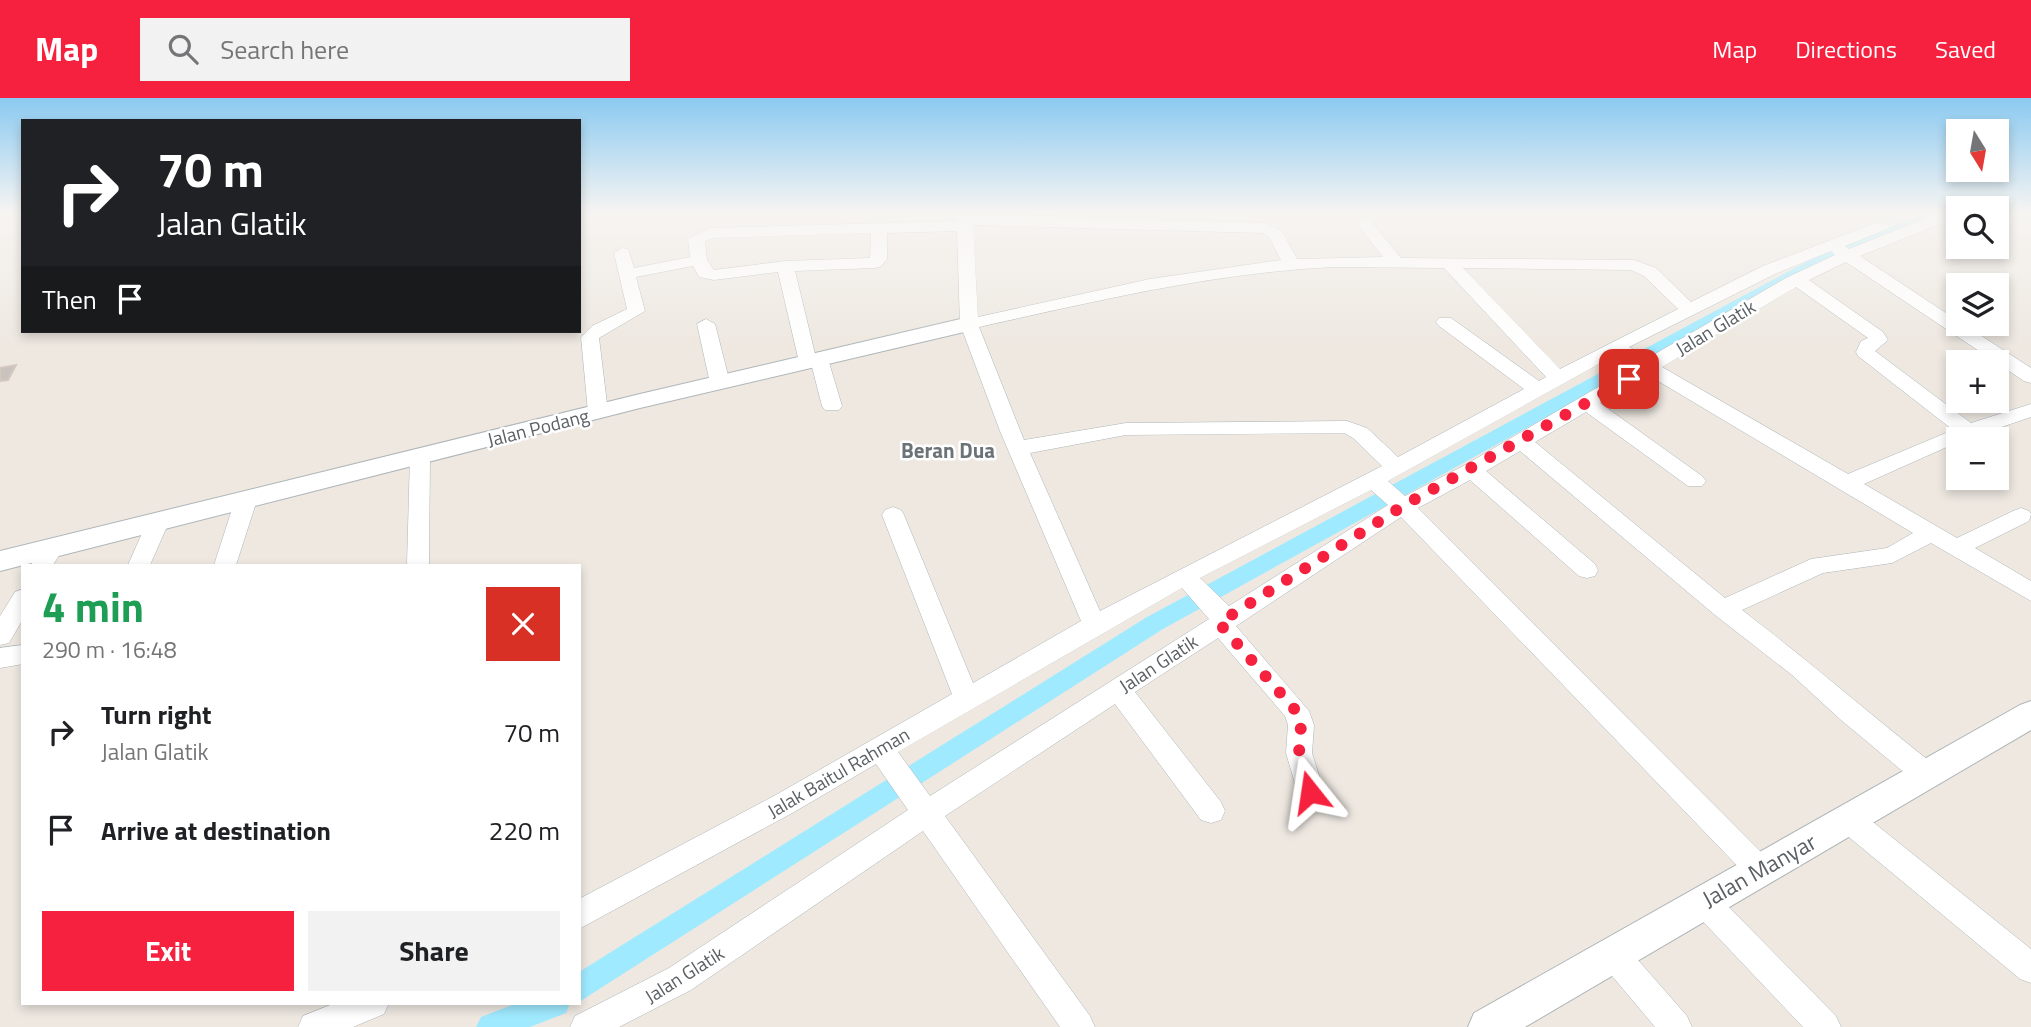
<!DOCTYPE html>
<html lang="en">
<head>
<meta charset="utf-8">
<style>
	body { margin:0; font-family:"Titillium Web",sans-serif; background:#f2f2f2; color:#202124; height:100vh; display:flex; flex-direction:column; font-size:26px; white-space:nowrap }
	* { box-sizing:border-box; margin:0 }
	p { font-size:23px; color:#757577 }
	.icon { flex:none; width:38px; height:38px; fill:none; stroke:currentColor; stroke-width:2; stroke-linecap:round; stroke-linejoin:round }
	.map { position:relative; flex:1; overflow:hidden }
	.drawer { position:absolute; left:21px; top:466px; width:560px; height:441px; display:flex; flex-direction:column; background:#fff; border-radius:0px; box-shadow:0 4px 10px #0003 }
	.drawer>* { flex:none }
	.top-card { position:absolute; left:21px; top:21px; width:560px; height:214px; border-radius:0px; box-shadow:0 4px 10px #0003; background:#202124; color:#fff; overflow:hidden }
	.needle { width:46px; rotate:169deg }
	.tools { position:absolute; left:1946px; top:21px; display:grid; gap:14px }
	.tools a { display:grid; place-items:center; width:63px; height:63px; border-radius:0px; background:#fff; box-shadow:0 4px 10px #0003; font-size:35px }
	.pin { position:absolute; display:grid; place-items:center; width:60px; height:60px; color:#fff; margin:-30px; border-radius:14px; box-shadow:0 4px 10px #0006 }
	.me { position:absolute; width:77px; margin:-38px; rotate:345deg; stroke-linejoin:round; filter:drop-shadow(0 0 5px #0008) }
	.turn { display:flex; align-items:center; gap:24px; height:147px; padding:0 21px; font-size:32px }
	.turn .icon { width:91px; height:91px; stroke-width:2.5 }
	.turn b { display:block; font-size:49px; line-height:60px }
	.then { display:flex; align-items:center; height:66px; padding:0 21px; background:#0003; gap:14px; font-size:26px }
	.round { display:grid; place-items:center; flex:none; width:74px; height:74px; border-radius:0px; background:#f2f2f2 }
	.head { display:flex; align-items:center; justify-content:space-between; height:119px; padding:0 21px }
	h1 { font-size:42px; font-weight:700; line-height:52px; color:#1e9e55 }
	.cta { display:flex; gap:14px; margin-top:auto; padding:14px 21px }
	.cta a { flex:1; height:80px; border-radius:0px; background:#f5213e; color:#fff; font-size:28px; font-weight:700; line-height:80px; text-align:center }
	.cta a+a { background:#f2f2f2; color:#202124 }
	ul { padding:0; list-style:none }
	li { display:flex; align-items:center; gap:21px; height:98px; padding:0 21px }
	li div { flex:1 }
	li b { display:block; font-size:26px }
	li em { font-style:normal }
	header { display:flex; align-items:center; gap:42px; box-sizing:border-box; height:98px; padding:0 35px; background:#f5213e; color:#fff }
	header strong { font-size:33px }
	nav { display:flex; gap:38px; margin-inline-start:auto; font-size:24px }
	.search { width:490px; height:63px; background:#f2f2f2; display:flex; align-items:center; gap:18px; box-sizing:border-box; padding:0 24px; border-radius:0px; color:#757577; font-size:26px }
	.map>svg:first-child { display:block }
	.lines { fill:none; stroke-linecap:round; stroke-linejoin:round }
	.canal { fill:#a0eaff; fill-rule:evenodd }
	.building { fill:#c9c3be; stroke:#d3c9bf; stroke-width:2 }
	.minor-casing { stroke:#afb5b8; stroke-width:1 }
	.tertiary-casing { stroke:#afb5b8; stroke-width:2 }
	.minor { fill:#fff; fill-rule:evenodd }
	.tertiary { fill:#fff; fill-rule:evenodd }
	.route { stroke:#f5213e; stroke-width:12; stroke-dasharray:0 21.6 }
	.labels { text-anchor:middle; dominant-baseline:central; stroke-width:5; stroke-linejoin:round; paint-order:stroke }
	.street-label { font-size:19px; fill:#5a6064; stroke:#fff }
	.neighbourhood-label { font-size:21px; font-weight:bold; fill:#6b7376; stroke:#fff }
	.near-street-label { font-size:23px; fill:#5a6064; stroke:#fff }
</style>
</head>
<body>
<header>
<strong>Map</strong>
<div class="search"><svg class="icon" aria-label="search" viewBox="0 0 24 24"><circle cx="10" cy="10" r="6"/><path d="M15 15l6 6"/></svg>Search here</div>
<nav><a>Map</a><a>Directions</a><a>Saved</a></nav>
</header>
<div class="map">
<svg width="2031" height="929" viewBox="0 0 2031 929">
	<rect width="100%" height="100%" fill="#eee8e1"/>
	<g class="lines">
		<g class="canal">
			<polygon points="1925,115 1946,115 1827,164 1163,531 579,904 579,874 1147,519 1817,158"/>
			<polygon points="517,905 570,905 566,915 530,929 476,929 481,919"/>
		</g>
	</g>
	<polygon class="building" points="16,267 8,282 0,283 0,270"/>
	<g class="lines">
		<defs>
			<g id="minor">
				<path d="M956,115L1265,125L1282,133L1297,161L1383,159L1356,125L1364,120L1370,122L1401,160L1634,162L1656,170L1691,204L1763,168L1875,125H1887L1889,128L1887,131L1845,148L1849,151L1939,115H1958V119L1860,158L1958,223V226H1963L2031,270V285L2024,283L1846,164L1809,182L1883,234L1888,242L1875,253L1971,325L2031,306V319L1966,341H1958V344L1864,386L1957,440L2013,413L2021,410L2029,413L2031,416L2029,423L1975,450L2031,483V503L1931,445L1892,465L1823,475L1742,512C1809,563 1872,618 1938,670L1941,678L1938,686L1928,689L1918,686L1841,622L1792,577L1715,517L1520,353L1486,373L1595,466L1598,472L1595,478L1587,480L1579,478L1470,382L1418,410L1770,763L1774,772L1770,781L1760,785L1750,781L1401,419L1236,528L1309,613L1314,627L1312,655L1324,694L1320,702L1310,706L1300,702L1286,655L1288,627L1285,618L1218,540L1135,594L1221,704L1225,713L1221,722L1211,725L1201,722L1115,606L945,718L1090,918L1095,929H1060L923,733L691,892L619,929H570L575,918L669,870L908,712L876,666L794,714L579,831V801L774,698L952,596L882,417L885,412L893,409L901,412L904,417L973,585L1081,523L1000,333L960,226L957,133L887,135V161L880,169L874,170L795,173L815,256L826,257L828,261L842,308L839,312H825L822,308L812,269L801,268L799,264L778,174L714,182L699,179L693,168L636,179L645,213L599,240L608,314L605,318H591L588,314L581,239L592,228L627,211L614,155L622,150L628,151L634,170L690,159L688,141L710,130L956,123ZM973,127L1262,135L1269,139L1281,162L1150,181L978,219ZM871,135L870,160L785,163L714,172L707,162L705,143L713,140ZM1831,153L1835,157L1786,180L1648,260L1629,249L1775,176ZM1333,169L1444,170L1546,279L1539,283L1451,220H1439L1436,224L1439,228L1524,291L1398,359L1367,330L1347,323L1126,325L1024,342L979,229C1097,203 1212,175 1333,169ZM1463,170L1631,172L1644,178L1678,211L1560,271ZM1796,189L1868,240L1861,243L1856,254L1858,258L1953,332L1848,376L1662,269ZM1615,257L1634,268L1465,367L1405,398L1388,383ZM1648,277L1913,435L1887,450L1811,461L1725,500L1535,344L1586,314L1688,388H1702L1706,383L1702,378L1600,305ZM1344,335L1353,340L1382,368L1100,513L1030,355L1126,337ZM1371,392L1388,407L1229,508L1200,480ZM1182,490L1209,521L930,698L898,654Z"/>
				<polygon points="706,221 715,226 730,285 720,291 710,285 697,226"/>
				<polygon points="420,351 427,353 430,358 429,467 407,467 410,358 413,353"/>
				<polygon points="246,395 254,397 257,402 236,467 214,467 235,402 238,397"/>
				<polygon points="158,416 166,419 169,424 150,467 128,467 147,424 150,419"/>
				<polygon points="52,443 60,445 63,451 53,467 31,467 44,445"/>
				<polygon points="23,491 23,521 9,545 0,547 0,518 15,494"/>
				<polygon points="23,547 23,566 0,570 0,550"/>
				<polygon points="1848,709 1858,712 2031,851 2031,885 2020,881 1838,730 1834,721 1838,712"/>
				<polygon points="1703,789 1713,793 1836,918 1841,929 1803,929 1693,813 1688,803 1693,793"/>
				<polygon points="1613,841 1624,846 1687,918 1692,929 1655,929 1602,866 1598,856 1602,846"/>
				<polygon points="335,905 389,905 384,916 353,929 298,929 303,918"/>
			</g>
			<g id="tertiary">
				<polygon points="969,219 977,221 980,226 977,231 640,310 0,473 0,453 640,296"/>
				<polygon points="2031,603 2031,632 1525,929 1468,929 1474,915 2020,607"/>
			</g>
		</defs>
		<use href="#minor" class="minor-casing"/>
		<use href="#tertiary" class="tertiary-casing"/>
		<use href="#minor" class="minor"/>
		<use href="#tertiary" class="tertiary"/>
	</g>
	<linearGradient id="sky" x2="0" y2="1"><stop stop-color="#8bcaf1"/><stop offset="0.47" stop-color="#f7f5f2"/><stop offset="1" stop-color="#f7f5f2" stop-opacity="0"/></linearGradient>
	<rect width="2031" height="245" fill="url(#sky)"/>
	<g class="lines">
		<polyline class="route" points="1310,694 1299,655 1301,627 1296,613 1219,525 1403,408 1629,281"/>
	</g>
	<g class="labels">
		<g class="street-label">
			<text transform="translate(1715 229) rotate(-31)">Jalan Glatik</text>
			<text transform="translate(538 329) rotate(-14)">Jalan Podang</text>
			<text transform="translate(1158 565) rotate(-33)">Jalan Glatik</text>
			<text transform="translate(838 674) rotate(-30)">Jalak Baitul Rahman</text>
			<text transform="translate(684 876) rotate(-32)">Jalan Glatik</text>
		</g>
		<g class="neighbourhood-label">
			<text x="948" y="352">Beran Dua</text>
		</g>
		<g class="near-street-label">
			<text transform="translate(1759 772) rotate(-29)">Jalan Manyar</text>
		</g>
	</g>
</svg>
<div class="tools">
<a><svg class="needle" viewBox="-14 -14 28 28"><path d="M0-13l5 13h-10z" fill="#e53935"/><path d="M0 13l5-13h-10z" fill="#757577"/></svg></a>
<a><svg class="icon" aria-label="search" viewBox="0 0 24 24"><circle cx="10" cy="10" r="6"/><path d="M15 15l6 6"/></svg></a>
<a><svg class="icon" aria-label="layers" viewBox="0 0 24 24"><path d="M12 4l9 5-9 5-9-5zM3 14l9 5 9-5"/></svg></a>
<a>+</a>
<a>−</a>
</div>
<div class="pin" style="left:1629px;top:281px;background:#d93025"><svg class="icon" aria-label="arrive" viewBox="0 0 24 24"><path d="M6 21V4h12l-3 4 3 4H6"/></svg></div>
<svg class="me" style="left:1310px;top:694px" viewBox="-20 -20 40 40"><path d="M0-17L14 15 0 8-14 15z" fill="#f5213e" stroke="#fff" stroke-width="4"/></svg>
<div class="top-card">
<div class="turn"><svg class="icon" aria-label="right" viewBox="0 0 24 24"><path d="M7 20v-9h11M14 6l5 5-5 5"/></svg><div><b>70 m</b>Jalan Glatik</div></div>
<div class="then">Then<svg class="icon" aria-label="arrive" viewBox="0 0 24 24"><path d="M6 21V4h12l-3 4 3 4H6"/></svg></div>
</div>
<section class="drawer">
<div class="head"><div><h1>4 min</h1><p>290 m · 16:48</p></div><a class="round" style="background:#d93025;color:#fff"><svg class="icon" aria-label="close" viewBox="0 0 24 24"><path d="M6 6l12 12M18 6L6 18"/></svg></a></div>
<ul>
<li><svg class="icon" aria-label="right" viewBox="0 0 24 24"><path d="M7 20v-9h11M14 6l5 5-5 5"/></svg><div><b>Turn right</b><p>Jalan Glatik</p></div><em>70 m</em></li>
<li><svg class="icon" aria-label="arrive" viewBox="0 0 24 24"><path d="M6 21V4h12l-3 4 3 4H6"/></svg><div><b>Arrive at destination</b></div><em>220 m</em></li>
</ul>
<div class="cta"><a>Exit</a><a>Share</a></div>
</section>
</div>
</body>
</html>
